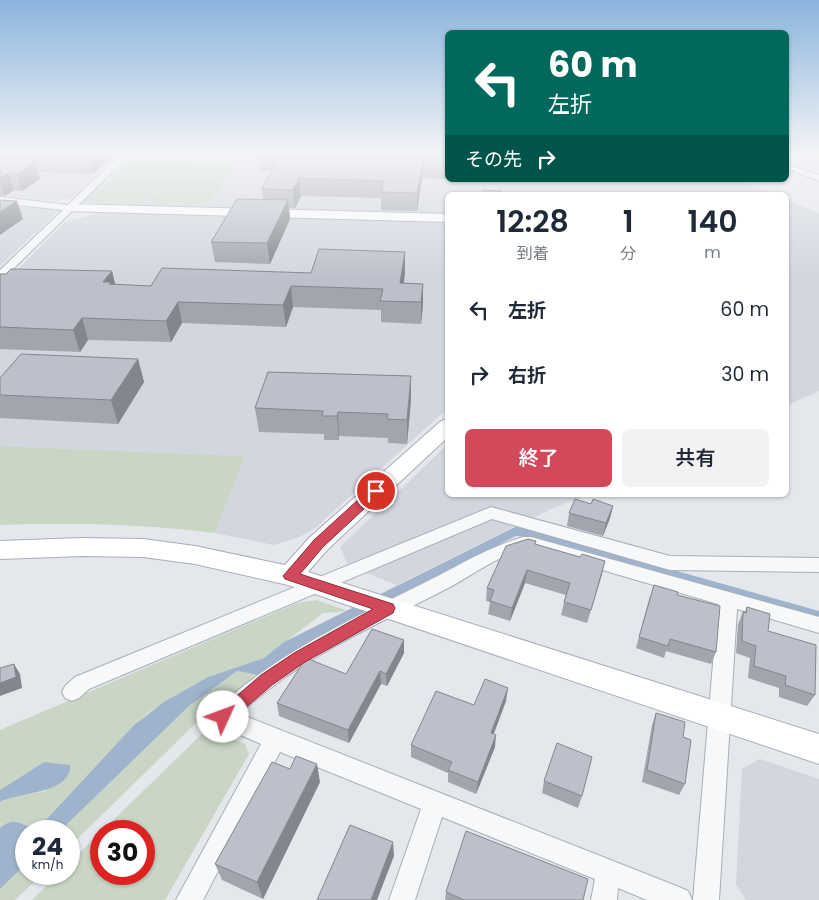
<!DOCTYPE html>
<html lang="ja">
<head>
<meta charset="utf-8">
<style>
	body { margin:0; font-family:Poppins,"Noto Sans JP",sans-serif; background:#f2f2f3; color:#1f2937; height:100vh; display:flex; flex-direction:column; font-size:19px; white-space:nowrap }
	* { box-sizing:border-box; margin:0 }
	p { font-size:16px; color:#747a83 }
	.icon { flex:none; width:28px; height:28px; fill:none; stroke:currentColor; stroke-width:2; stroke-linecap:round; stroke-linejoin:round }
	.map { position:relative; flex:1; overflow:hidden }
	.side { position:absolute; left:445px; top:192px; width:344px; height:305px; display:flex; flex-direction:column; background:#fff; border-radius:8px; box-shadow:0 1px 4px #0004 }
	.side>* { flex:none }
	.guide { position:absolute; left:445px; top:30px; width:344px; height:152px; border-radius:8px; box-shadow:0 1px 4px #0004; background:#00695c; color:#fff; overflow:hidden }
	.speed { position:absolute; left:15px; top:820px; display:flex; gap:10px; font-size:25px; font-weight:700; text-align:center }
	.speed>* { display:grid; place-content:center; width:65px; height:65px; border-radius:50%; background:#fff; box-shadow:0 1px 4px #0004; line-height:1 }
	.speed small { font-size:12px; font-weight:400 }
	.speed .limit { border:8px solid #d22; background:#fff; color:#111 }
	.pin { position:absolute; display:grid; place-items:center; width:42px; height:42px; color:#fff; margin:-21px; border:2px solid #fff; border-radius:50%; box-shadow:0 1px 5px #0007 }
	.me { position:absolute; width:55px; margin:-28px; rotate:47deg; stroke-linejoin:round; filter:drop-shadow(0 0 4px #0008) }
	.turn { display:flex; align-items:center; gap:18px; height:105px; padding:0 20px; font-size:22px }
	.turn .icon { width:65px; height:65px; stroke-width:2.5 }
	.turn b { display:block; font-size:35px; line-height:42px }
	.then { display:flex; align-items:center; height:48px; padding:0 20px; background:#0003; gap:10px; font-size:19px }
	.eta { display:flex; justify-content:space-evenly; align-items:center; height:85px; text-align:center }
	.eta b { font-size:30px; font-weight:600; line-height:35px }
	.button { display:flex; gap:10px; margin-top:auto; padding:10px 20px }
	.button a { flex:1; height:58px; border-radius:8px; background:#d1495b; color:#fff; font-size:20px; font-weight:600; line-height:58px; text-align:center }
	.button a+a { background:#f2f2f3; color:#1f2937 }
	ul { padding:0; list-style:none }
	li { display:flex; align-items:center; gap:15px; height:65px; padding:0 20px }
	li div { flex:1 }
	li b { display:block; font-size:19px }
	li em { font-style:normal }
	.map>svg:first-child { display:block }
	.built { fill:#d2d6de }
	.green { fill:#c9d6c5; fill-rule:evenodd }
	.water { fill:#9fb4cc }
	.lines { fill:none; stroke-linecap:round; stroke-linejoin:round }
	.street-casing { stroke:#a9aeb7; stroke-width:2 }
	.secondary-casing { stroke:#a9aeb7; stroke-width:2 }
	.street { fill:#f7f8fa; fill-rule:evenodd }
	.secondary { fill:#fff; fill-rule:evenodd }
	.wall { fill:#a1a5ae }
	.shaded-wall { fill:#83868d }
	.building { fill:#bbc0ca; stroke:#83868d }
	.route { fill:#d1495b; stroke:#882f3b }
</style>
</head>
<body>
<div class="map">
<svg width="819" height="900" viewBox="0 0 819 900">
	<rect width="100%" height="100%" fill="#e4e7ec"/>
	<g class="built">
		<polygon points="0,153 123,153 77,197 57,201 0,196"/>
		<polygon points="131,153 447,153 448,180 742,180 777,195 448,195 447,214 84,203 82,202"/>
		<polygon points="786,199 819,213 819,391 786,406"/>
		<polygon points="0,205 54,210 56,213 0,266"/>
		<polygon points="99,213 447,222 447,409 314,529 299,537 274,545 215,533 245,456 0,446 0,287 65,222"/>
		<polygon points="447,445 448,495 588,495 553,508 396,585 348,565 340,547"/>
		<polygon points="760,759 819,779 819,900 746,900 736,885 742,769"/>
	</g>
	<g class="green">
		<polygon points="127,162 236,164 218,191 101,188"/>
		<polygon points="98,189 154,191 143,203 86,201"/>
		<polygon points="157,191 216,192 207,204 148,203"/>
		<path d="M0,446L245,456L215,533C143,524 72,522 0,525Z"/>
		<path d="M317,600L348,611L323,613L264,658L208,677L149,712L134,725L44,822L29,827C17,821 11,819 0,828V802L10,797L46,791L44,762L0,790V730L297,603Z"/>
		<polygon points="237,671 258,675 194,725 69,847 69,831 60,831 189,706"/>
		<path d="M207,729L245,744L249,754L165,900H32L58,874H69V863ZM144,831V874H101V831Z"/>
		<polygon points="26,864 26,874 42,874 15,900 0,900 0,889"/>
	</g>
	<g class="water">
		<path d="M517,526L819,611V617L534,537L516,536L337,626L258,675L237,671L189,706L60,831H26V864L0,889V828C11,819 17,821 29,827L44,822L134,725L164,702L208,677L264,658L284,642Z"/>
		<path d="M44,762L70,765C72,794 18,792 0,802V790Z"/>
	</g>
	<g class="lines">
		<defs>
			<g id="street">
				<polygon points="122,153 131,153 4,278 0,279 0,270 63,210 0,203 0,197 68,205"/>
				<polygon points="786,164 819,175 819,181 786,168"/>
				<polygon points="491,507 670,556 819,558 819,572 670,570 492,519 89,689 79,698 72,701 65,698 62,692 65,686 75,677"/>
				<path d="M523,537H531L819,617V633L737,609L719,900H693L718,604L531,549C509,549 472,575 452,586C379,624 301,656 240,714L679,887L688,891L692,900H647L618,888L617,900H591L595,879L442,817L415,900H389L421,809L280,752L203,900H176L261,744L215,724L212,717L215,710C277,653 352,619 426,582C458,566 489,547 523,537Z"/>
			</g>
			<g id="secondary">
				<polygon points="70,204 448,214 448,222 65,211 63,208"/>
				<polygon points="448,419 448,437 327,550 308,572 819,734 819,764 288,585 195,564 143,557 82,556 0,559 0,541 82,538 143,539 195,546 285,565 309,538 441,421"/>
			</g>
		</defs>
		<use href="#street" class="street-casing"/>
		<use href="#secondary" class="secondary-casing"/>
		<use href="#street" class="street"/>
		<use href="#secondary" class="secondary"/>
	</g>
	<g class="wall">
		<polygon points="0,153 116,153 93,174 38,172 40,179 22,191 14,190 5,196 0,196"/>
		<polygon points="247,153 448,153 448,179 422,178 417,211 381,210 381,198 301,196 295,208 289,208 290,219 270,264 215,262 211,242 263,200 262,189 272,171 260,171 258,154 247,154"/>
		<polygon points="405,252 405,272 404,283 423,284 423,305 421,324 381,322 381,310 293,307 286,327 182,323 171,342 88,340 80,352 0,349 0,274 112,271 115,285 151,286 311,273"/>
		<polygon points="138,359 144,382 118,424 0,418 0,378"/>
		<polygon points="411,400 407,444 388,443 388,438 339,436 339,440 324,440 324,434 259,432 255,408"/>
		<polygon points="591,504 613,506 610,518 603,536 567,526 569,513"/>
		<polygon points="536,545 602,574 587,623 561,615 566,595 525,583 510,621 488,614 490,602 486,601 487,588"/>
		<polygon points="677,595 716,652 711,664 666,651 664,658 636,648 650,596"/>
		<polygon points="747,607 768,631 815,695 807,706 779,697 779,688 748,678 750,658 736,653 738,624 743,612 744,613"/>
		<polygon points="404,640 404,653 387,686 381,684 349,743 279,716 277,703 346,674"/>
		<polygon points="506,701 494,734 495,747 476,794 448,782 448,773 411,757 411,745 474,705"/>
		<polygon points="656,713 683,737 685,784 679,795 642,782 652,725"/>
		<polygon points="544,781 582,796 578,808 542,793"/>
		<polygon points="320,782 263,899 222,880 215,864"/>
		<polygon points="446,892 583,900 445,900"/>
	</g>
	<g class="shaded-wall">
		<polygon points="94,153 116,153 93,174 89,157"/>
		<polygon points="423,161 422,178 417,211 417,193"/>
		<polygon points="35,162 40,179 22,191 17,174"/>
		<polygon points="9,173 14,190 5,196 0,181 0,178"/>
		<polygon points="299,178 301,196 295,208 293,190"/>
		<polygon points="288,200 290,219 270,264 267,243"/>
		<polygon points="17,201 23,219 0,235 0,212"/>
		<polygon points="405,252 405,272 401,302 400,283"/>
		<polygon points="112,271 117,292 103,282"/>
		<polygon points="423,284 423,305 421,324 421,302"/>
		<polygon points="291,286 293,307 286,327 283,305"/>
		<polygon points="178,302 182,323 171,342 166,321"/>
		<polygon points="82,318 88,340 80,352 73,330"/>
		<polygon points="138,359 144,382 118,424 111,400"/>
		<polygon points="411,376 411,400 407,444 407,420"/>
		<polygon points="338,412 339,436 339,440 337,416"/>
		<polygon points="613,506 610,518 603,536 606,523"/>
		<polygon points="605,561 602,574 587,623 591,610"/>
		<polygon points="527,570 525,583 510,621 512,608"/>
		<polygon points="404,640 404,653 387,686 386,674"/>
		<polygon points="14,664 20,674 22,688 0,696 0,683"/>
		<polygon points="380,671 381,684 349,743 348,730"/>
		<polygon points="508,688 506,701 489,745 491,733"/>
		<polygon points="496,735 495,747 476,794 478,782"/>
		<polygon points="317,764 320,782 263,899 257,882"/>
		<polygon points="393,842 394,856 377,900 371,900"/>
	</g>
	<g class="building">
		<polygon points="0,153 94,153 89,157 28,156 35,162 17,174 9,173 0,178"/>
		<polygon points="259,153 448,153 448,162 423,161 417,193 381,192 384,181 299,178 293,190 262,189 281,154 258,154"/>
		<polygon points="484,190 501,191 501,195 484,195"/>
		<polygon points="237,199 288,200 267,243 211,242"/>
		<polygon points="0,200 17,201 0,212"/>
		<polygon points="319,249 405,252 400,283 423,284 421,302 380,301 383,289 291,286 283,305 178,302 166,321 82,318 73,330 0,327 0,274 6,274 11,269 112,271 103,282 111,282 109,284 151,286 162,268 311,273"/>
		<polygon points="21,354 138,359 111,400 0,395 0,378"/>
		<polygon points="268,372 411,376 407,420 387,419 388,414 338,412 337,416 322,416 323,411 255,408"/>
		<polygon points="575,499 591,504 593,499 613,506 606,523 569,513"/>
		<polygon points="528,539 536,541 535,544 580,557 582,554 605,561 591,610 564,602 570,583 527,570 512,608 490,601 494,590 487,588 506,546"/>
		<polygon points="654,585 678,592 677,595 720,606 716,652 670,639 668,646 639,637"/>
		<polygon points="747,607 770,614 768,631 816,645 815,695 785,685 786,676 754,666 756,646 742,641 743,612 746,613"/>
		<polygon points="372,629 404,640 386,674 380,671 348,730 277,703 306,658 346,674"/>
		<polygon points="14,664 16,677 0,683 0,668"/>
		<polygon points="485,679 508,688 491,733 496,735 478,782 448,770 452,762 411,745 436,691 474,705"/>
		<polygon points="656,713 685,722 683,737 691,740 685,784 647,770"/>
		<polygon points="557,743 592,757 582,796 544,781"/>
		<polygon points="296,756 317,764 257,882 215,864 272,762 290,769"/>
		<polygon points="350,825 393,842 371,900 317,900"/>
		<polygon points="466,831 588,879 583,900 464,900 446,892"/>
	</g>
	<linearGradient id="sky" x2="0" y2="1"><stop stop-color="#8bb4dd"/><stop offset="0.55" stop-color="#f3f4f6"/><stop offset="1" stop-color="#f3f4f6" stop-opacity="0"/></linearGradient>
	<rect width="819" height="279" fill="url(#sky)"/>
	<polygon class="route" points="376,487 382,491 380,494 323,547 300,574 393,604 395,608 393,613 305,662 272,685 229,722 223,724 218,722 215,717 218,712 261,675 294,653 373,609 285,579 283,576 314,540 371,488"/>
</svg>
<div class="speed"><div>24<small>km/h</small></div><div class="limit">30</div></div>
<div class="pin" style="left:376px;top:491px;background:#d93025"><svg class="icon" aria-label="arrive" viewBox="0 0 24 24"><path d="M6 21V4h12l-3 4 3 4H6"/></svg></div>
<svg class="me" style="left:223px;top:717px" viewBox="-20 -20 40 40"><circle r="19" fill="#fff"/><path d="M0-13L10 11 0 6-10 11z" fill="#d1495b"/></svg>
<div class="guide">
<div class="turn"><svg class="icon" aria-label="left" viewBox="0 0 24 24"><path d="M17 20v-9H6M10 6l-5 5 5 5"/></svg><div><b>60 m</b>左折</div></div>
<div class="then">その先<svg class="icon" aria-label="right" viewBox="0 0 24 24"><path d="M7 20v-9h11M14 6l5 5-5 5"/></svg></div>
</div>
<section class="side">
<div class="eta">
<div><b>12:28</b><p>到着</p></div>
<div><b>1</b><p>分</p></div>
<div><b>140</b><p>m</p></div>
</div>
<ul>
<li><svg class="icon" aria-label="left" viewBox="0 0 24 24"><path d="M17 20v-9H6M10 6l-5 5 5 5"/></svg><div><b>左折</b></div><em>60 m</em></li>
<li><svg class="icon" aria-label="right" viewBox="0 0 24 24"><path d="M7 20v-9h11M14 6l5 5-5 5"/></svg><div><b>右折</b></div><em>30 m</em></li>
</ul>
<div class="button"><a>終了</a><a>共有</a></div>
</section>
</div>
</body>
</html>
